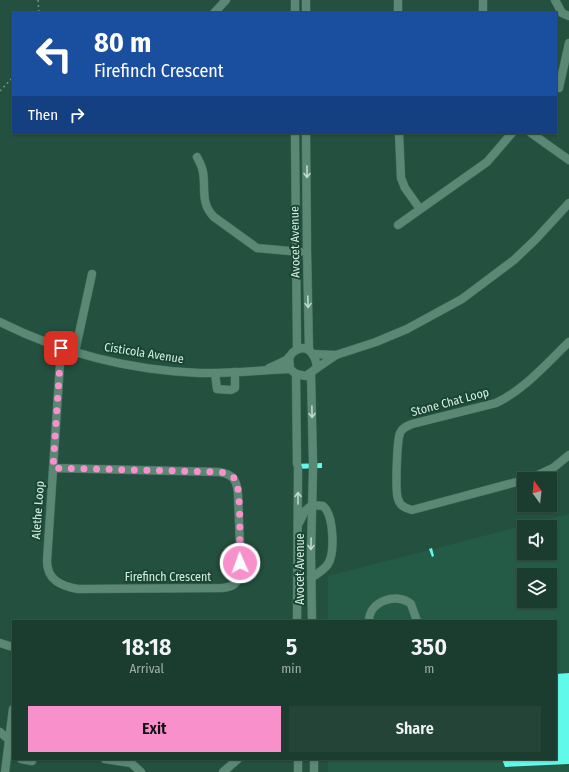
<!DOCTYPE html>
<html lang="en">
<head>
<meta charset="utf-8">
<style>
	body { margin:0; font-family:"Fira Sans Condensed",sans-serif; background:#244437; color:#f1f3f6; height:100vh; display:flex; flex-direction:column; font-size:15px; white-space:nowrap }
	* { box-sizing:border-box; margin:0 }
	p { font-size:13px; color:#a0aeaa }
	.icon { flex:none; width:22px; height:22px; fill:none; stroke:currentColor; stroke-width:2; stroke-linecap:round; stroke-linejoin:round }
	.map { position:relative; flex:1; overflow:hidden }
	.panel { position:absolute; left:12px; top:620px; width:545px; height:140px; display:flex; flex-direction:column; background:#1b3d2f; border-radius:0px; box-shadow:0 1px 3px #0004,0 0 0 1px #39564b }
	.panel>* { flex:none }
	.top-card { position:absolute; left:12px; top:12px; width:545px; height:122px; border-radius:0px; box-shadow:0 1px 3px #0004,0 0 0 1px #39564b; background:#1a4fa0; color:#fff; overflow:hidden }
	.needle { width:26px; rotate:345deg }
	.tools { position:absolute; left:517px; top:472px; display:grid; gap:8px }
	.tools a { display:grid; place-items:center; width:40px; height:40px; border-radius:0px; background:#1b3d2f; box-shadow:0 1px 3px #0004,0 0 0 1px #39564b; font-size:20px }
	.pin { position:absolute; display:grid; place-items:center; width:34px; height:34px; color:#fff; margin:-17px; border-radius:8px; box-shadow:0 2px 6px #0006 }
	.me { position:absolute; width:44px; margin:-22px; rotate:358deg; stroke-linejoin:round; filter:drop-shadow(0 0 3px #0008) }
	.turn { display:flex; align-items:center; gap:14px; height:84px; padding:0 16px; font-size:18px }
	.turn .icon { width:52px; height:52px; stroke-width:2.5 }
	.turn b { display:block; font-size:28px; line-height:34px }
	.then { display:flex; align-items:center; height:38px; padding:0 16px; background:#0003; gap:8px; font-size:15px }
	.eta { display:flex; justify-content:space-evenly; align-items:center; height:68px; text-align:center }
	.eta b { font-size:24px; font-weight:600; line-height:28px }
	.button { display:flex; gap:8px; margin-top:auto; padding:8px 16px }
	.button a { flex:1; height:46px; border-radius:0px; background:#f890cc; color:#111; font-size:16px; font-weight:600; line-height:46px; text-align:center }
	.button a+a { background:#244437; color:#f1f3f6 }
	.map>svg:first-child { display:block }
	.built { fill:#245b46; fill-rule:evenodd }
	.building { fill:#61faea }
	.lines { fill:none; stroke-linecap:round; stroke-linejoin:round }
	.minor-casing { stroke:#436d5e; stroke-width:9 }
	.path { stroke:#6e9383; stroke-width:1.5; stroke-dasharray:2 3; stroke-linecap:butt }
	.minor { stroke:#5a8874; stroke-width:8 }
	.oneway { stroke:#bcd9cb }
	.route { stroke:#f890cc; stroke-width:7; stroke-dasharray:0 12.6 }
	.labels { text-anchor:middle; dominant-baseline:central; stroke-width:4; stroke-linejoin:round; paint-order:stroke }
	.street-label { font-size:12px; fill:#d5ede1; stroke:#194635 }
</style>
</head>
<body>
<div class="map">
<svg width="569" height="772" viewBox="0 0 569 772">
	<rect width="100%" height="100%" fill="#24513f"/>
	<path class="built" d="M569,514V772H328V759H556V621H328V576ZM524,527H550V553H524ZM524,575H550V601H524Z"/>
	<g class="building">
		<polygon points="322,463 322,468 294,469 294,464"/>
		<polygon points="432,548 434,556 432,557 429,549"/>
		<polygon points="569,673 569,764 505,767 502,759 556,759 556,674"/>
	</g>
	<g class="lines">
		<defs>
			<g id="minor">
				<polyline points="295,0 295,13"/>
				<polyline points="306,0 306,13"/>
				<polyline points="398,0 398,13"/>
				<polyline points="483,0 483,13"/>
				<polyline points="555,0 562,13 569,16"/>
				<polyline points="214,13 226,0"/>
				<polyline points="559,88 569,43"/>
				<polyline points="295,133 297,349"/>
				<polyline points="306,133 307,251 309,350"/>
				<polyline points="399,133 401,178 405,188 420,209"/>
				<polyline points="531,133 569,160"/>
				<path d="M197,157C199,161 202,166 203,172C206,189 200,203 214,217L257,248L300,252"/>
				<polyline points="398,225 487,162 512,133"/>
				<path d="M0,322C62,353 130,370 199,373C229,374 260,370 290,369"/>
				<polyline points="75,352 92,274"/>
				<polyline points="313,354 336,355"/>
				<path d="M269,368C275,365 284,362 289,358C291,355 292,352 295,351C309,342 316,357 317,368L306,376L296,374L290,369L289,357"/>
				<polyline points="317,368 336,355 376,342 407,329 462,299 514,260 536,239 569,203"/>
				<polyline points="215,373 217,389 231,390 235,388 235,372"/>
				<polyline points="311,373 313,464"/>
				<polyline points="296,374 297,464"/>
				<path d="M53,468L219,472C233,474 237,480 238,494L241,573C237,584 233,587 222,588L78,589C61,586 47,580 47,561L61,348"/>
				<polyline points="529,479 553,468 569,455"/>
				<path d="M524,480L412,510C405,508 400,506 398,499C395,491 397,441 400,433C402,428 407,426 412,424L496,403C524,390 547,363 569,342"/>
				<path d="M299,523L305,511L312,505L323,506C334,515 335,553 328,564C324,570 317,574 311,578"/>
				<polyline points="297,621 298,469"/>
				<polyline points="312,621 311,554 313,468"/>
				<path d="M369,621C369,601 397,592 411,604L417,621"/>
				<polyline points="0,643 13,647"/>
				<polyline points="0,732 9,740"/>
				<polyline points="21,759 32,761"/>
				<polyline points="105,759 131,763 141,772"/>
				<polyline points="298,759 298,772"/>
				<polyline points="314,759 314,772"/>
				<polyline points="5,772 13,709"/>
				<polyline points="223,772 238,759"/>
			</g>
		</defs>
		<use href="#minor" class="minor-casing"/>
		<g class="path">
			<polyline points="38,0 39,13"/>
			<polyline points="0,91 13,77"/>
		</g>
		<use href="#minor" class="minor"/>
	</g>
	<defs><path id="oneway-shaft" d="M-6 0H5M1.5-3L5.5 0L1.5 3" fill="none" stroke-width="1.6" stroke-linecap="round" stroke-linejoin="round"/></defs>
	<g class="oneway">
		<use href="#oneway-shaft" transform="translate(307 172) rotate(90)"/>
		<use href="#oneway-shaft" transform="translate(308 302) rotate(88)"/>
		<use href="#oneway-shaft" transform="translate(312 412) rotate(89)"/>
		<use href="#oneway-shaft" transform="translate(298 498) rotate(-90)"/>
		<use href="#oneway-shaft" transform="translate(311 544) rotate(91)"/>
	</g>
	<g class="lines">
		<path class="route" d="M61,348L53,468L219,472C225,473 231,474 235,479C242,489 239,548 240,563"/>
	</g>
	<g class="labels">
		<g class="street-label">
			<text transform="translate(295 242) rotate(-91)">Avocet Avenue</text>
			<text transform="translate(144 353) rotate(9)">Cisticola Avenue</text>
			<text transform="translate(450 402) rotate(-15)">Stone Chat Loop</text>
			<text transform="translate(38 510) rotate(-86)">Alethe Loop</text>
			<text transform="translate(300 569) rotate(-90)">Avocet Avenue</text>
			<text x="168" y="577">Firefinch Crescent</text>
		</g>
	</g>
</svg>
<div class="tools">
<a><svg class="needle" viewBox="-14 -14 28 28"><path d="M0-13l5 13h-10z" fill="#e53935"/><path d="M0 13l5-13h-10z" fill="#a0aeaa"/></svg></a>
<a><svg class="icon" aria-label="sound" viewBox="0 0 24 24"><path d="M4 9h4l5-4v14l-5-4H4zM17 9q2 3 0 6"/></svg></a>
<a><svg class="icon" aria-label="layers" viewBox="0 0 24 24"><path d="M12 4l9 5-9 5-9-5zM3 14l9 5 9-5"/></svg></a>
</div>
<div class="pin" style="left:61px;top:348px;background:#d93025"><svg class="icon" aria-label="arrive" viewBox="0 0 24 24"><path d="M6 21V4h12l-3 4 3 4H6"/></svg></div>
<svg class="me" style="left:240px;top:563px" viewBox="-20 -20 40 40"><circle r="17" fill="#f890cc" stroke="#fff" stroke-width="3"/><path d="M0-11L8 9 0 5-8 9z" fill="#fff"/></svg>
<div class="top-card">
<div class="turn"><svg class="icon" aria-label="left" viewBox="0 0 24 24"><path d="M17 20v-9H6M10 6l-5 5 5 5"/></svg><div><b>80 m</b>Firefinch Crescent</div></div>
<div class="then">Then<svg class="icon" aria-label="right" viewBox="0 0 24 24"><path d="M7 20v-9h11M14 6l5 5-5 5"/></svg></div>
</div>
<section class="panel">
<div class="eta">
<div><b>18:18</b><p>Arrival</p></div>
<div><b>5</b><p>min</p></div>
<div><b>350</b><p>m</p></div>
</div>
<div class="button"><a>Exit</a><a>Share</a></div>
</section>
</div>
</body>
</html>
